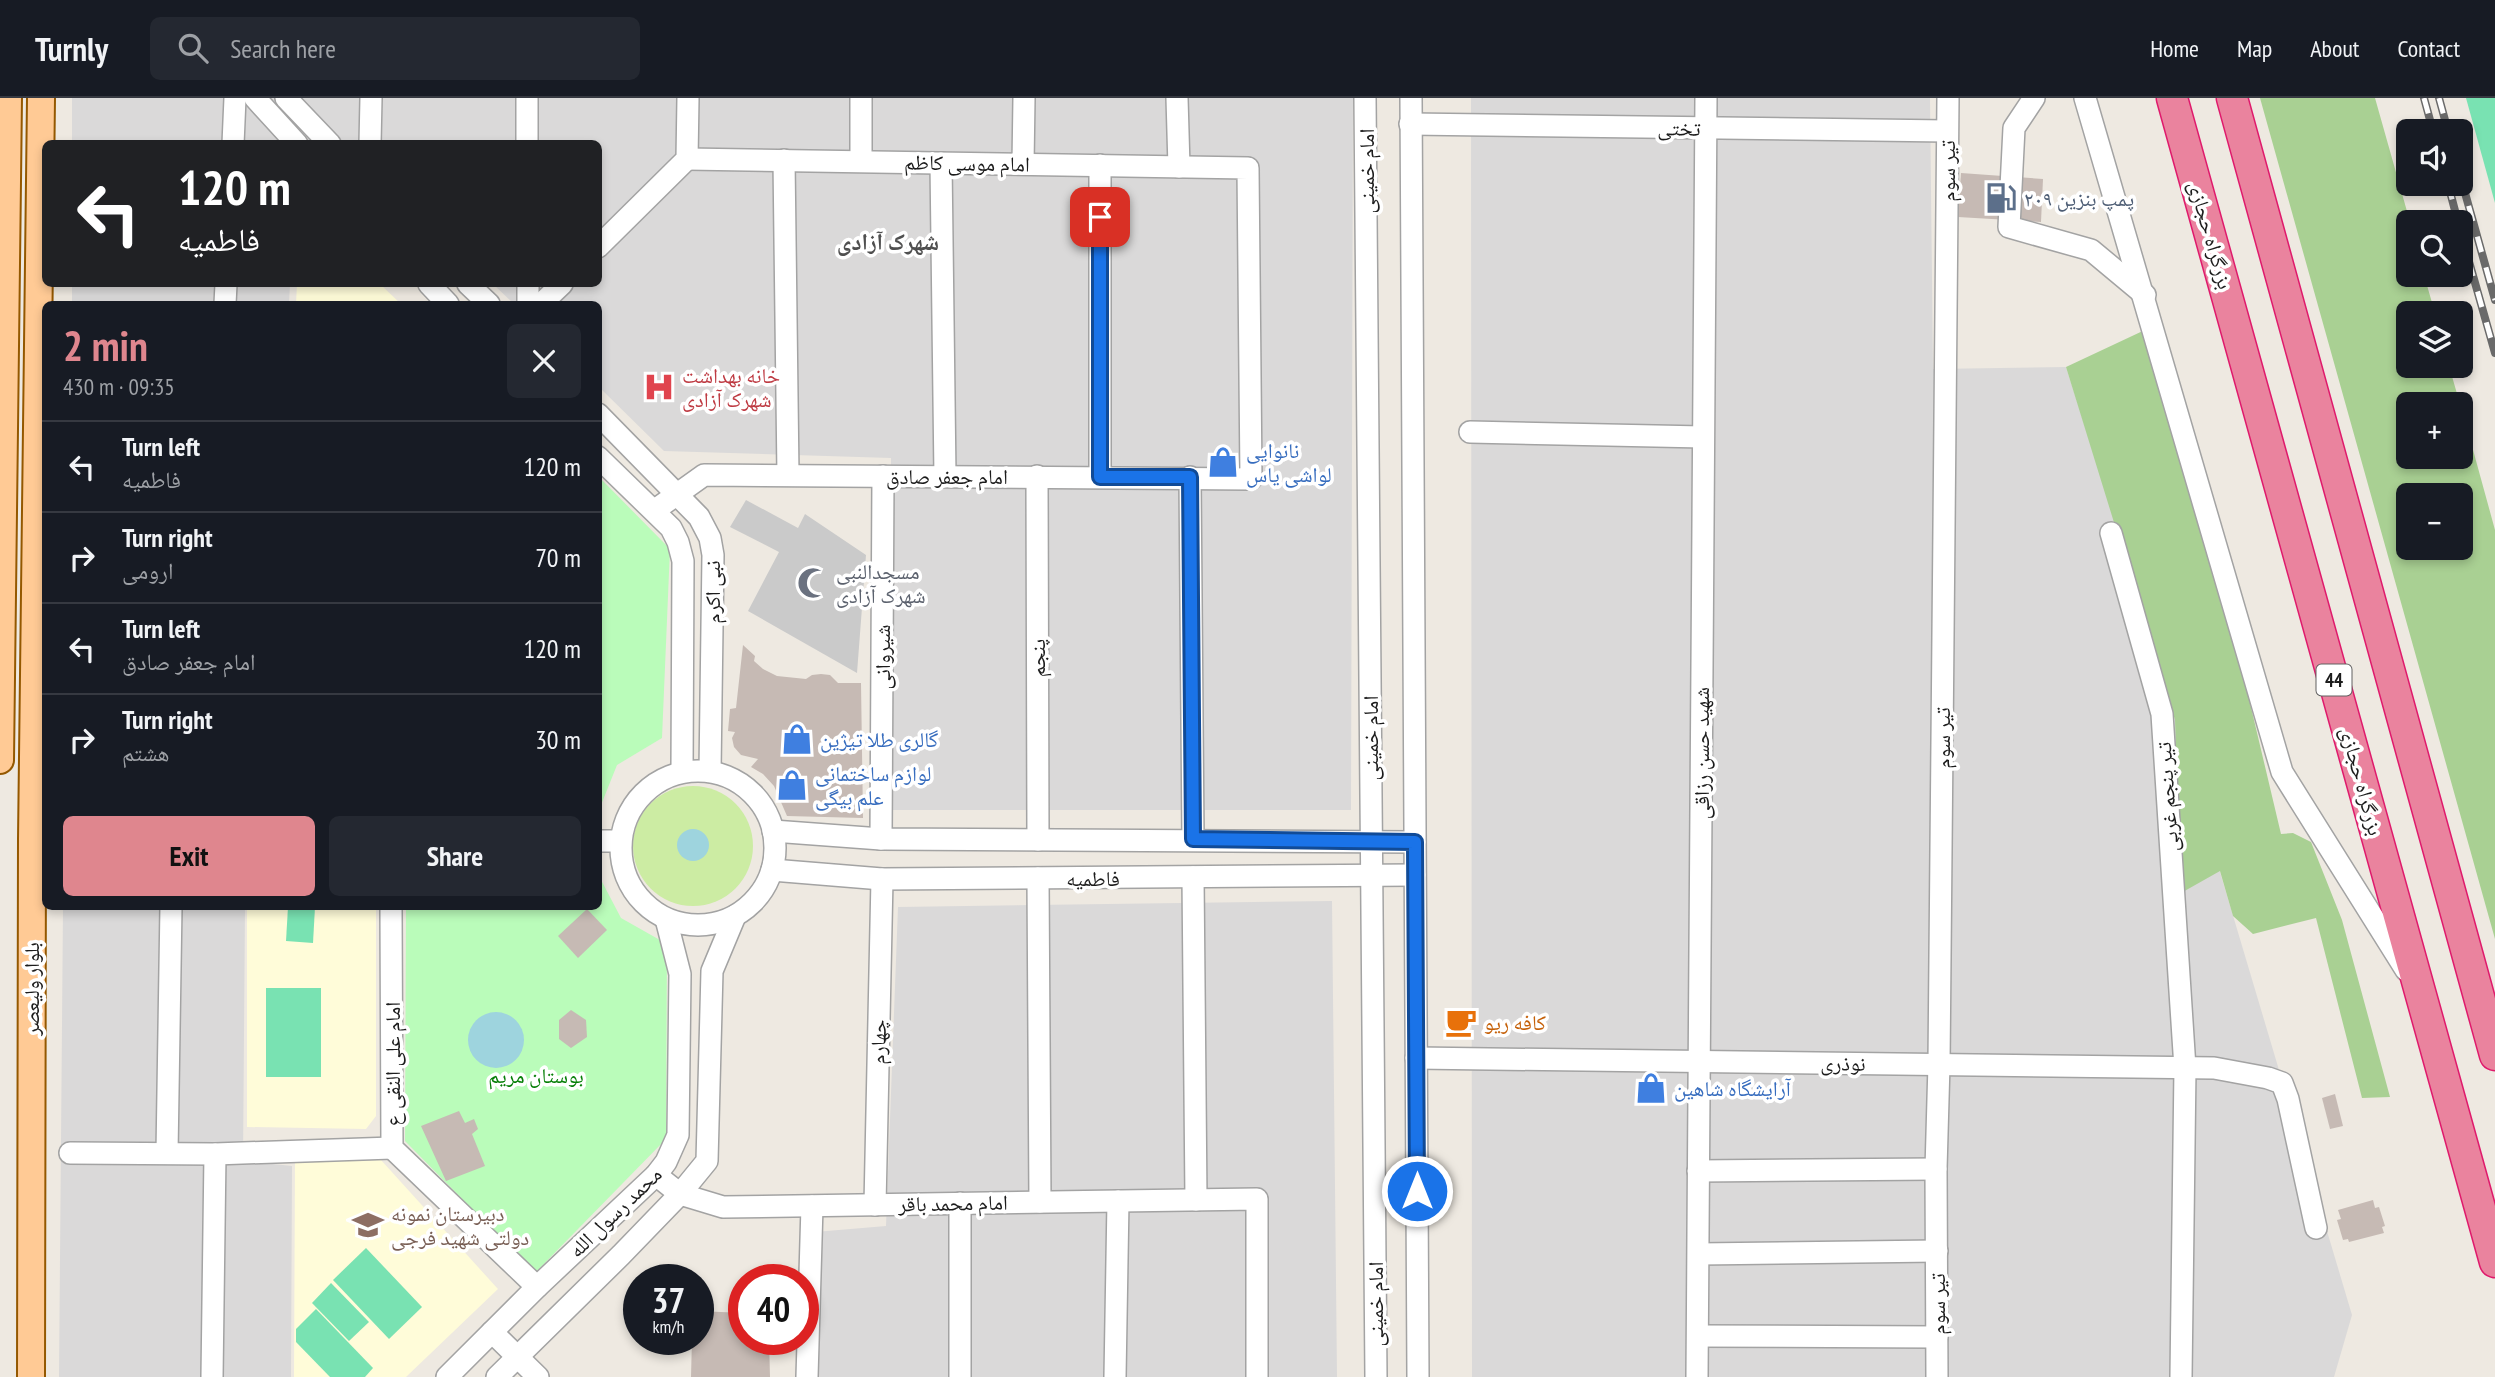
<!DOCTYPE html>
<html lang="en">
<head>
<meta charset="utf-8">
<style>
	body { margin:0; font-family:"PT Sans Narrow","Noto Naskh Arabic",sans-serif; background:#242831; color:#f1f3f6; height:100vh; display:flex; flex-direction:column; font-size:26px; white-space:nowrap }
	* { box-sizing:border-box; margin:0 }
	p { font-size:23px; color:#9ea1a6 }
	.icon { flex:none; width:38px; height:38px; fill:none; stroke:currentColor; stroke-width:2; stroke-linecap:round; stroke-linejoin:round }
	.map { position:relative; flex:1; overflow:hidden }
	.side { position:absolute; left:42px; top:203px; width:560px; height:609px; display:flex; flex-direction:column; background:#171b24; border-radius:10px; box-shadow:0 4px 10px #0003 }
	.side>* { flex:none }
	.guide { position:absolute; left:42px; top:42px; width:560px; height:147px; border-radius:10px; box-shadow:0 4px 10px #0003; background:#202124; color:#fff; overflow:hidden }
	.tools { position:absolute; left:2396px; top:21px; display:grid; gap:14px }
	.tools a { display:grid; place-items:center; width:77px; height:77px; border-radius:10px; background:#171b24; box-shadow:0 4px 10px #0003; font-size:35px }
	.speed { position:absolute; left:623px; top:1166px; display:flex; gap:14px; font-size:35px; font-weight:700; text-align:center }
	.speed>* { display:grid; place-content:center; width:91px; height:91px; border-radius:50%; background:#171b24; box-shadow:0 4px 10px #0003; line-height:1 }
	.speed small { font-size:18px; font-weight:400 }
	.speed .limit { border:10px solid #d22; background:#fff; color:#111 }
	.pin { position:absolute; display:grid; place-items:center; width:60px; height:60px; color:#fff; margin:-30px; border-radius:14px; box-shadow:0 4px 10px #0006 }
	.me { position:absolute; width:77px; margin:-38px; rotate:0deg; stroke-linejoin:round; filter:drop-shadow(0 0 5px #0008) }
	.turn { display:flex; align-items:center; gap:24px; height:147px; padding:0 21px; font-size:32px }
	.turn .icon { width:91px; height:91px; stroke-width:2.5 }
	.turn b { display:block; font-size:49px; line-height:60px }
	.round { display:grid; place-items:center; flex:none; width:74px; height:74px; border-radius:10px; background:#242831 }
	.head { display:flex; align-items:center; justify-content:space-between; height:119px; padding:0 21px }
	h1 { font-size:42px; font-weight:700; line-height:52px; color:#df868e }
	.button { display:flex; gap:14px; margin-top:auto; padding:14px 21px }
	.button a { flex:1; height:80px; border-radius:10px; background:#df868e; color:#111; font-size:28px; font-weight:700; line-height:80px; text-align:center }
	.button a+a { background:#242831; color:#f1f3f6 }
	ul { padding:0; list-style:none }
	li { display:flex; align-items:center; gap:21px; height:91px; padding:0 21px; border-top:2px solid #363941 }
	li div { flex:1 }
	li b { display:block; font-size:26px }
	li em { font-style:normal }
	header { display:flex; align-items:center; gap:42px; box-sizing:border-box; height:98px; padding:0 35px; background:#171b24; border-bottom:2px solid #363941 }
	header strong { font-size:33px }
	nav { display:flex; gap:38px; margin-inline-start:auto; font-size:24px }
	.search { width:490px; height:63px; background:#242831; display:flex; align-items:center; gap:18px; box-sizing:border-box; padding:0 24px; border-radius:10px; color:#9ea1a6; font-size:26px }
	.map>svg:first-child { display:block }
	.residential { fill:#dad9d9 }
	.education { fill:#fffcd9 }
	.religious { fill:#cacaca }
	.grass { fill:#cceca3 }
	.forest { fill:#a9d093; fill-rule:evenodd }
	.park { fill:#bafcba }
	.pitch { fill:#79e2b2 }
	.water { fill:#9ed4de }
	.building { fill:#c6bab4 }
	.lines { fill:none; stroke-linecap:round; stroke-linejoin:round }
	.minor-casing { stroke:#a3a3a3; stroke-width:24 }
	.major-casing { stroke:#945800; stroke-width:30 }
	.highway-casing { stroke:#df1a6c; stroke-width:33 }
	.minor { stroke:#fff; stroke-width:21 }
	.major { stroke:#ffca95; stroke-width:26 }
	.highway { stroke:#ea839e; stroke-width:30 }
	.rail-casing { stroke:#6a6a6a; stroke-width:8 }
	.rail { stroke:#fff; stroke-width:5; stroke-dasharray:16; stroke-linecap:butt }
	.route-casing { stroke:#114b97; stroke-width:18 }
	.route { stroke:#1a73e8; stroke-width:12 }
	.labels { text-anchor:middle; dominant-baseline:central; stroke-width:7; stroke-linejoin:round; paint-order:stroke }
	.shield { fill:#fff; stroke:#606060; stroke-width:2 }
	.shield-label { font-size:19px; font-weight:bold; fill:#1c1c1c }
	.street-label { font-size:21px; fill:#1c1c1c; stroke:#fff }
	.service-label { font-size:21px; fill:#4e5e75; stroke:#fff; text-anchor:start }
	.health-label { font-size:21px; fill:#be3a42; stroke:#fff; text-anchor:start }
	.shop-label { font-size:21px; fill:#366cbe; stroke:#fff; text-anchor:start }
	.worship-label { font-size:21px; fill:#5b616d; stroke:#fff; text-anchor:start }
	.food-label { font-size:21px; fill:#c56008; stroke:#fff; text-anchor:start }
	.park-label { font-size:21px; fill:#067e07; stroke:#fff }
	.education-label { font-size:21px; fill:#785e54; stroke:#fff; text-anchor:start }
	.neighbourhood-label { font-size:23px; font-weight:bold; fill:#4f4f4f; stroke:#fff }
</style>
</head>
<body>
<header>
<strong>Turnly</strong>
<div class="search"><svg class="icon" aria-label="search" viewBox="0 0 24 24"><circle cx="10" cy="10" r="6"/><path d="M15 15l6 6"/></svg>Search here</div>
<nav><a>Home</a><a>Map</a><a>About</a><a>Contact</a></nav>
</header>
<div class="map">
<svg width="2495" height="1279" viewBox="0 0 2495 1279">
	<rect width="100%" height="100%" fill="#eee9e1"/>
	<g class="residential">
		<polygon points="72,0 1353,0 1351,712 892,712 891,360 664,353 599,289 598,206 514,206 493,186 598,186 598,46 72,45"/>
		<polygon points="1471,0 1930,0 1933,271 2066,269 2122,445 2352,1217 2334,1279 1472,1279"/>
		<polygon points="72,186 290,186 289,206 72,206"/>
		<polygon points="1332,803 1337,1279 810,1279 815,1134 886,1128 898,809"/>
		<polygon points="63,809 245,809 243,1063 292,1068 291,1279 59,1279"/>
	</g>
	<g class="education">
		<polygon points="297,186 380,186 401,206 296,206"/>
		<polygon points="247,809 376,809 376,1018 366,1031 247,1029"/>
		<polygon points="381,1062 498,1191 406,1279 294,1279 295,1064"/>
	</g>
	<polygon class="religious" points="746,402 798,430 805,416 866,457 857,575 748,513 779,454 730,429"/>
	<circle class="grass" cx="693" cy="748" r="60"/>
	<g class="forest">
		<path d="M2260,0H2375L2410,124L2408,177H2424L2435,215H2408V268H2449L2460,306H2408V359H2460L2461,308L2495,432V841ZM2408,397H2460V450H2408Z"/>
		<polygon points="2147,231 2227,508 2281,736 2293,735 2311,744 2342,822 2390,999 2362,1000 2316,820 2253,836 2233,818 2220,773 2181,795 2175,622 2066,269"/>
	</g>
	<g class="park">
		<polygon points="599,379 670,451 662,640 617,667 599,712"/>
		<polygon points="599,778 621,820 667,846 666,1041 535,1175 405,1043 406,809 598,808"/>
	</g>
	<g class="pitch">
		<polygon points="2466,0 2495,0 2495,105"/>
		<polygon points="288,809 315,809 313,845 286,843"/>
		<rect x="266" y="890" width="55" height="89"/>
		<polygon points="366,1150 422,1209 389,1241 333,1182"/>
		<polygon points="331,1185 369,1224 349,1243 312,1205"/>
		<polygon points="316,1211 373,1270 365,1279 330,1279 296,1244 296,1231"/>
	</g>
	<g class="water">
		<circle cx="693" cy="747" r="16"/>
		<circle cx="496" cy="942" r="28"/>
	</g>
	<g class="building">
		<polygon points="1961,75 2043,81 2041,124 1958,119"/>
		<polygon points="743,547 755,558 754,563 763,571 777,578 806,581 812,577 821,576 830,577 838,585 861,585 863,720 787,718 774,688 763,676 751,669 758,661 741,657 734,649 732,640 735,634 728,633 730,611 736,610"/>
		<polygon points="587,811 607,832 578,860 558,838"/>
		<polygon points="571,912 586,922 587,939 571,950 559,941 559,922"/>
		<polygon points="2335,996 2343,1028 2330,1031 2322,1000"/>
		<polygon points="459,1013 465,1025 474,1021 478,1031 472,1036 485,1068 446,1083 421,1028"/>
		<polygon points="2373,1102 2375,1110 2379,1109 2385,1128 2382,1129 2384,1135 2349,1144 2348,1141 2343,1142 2337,1122 2341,1121 2338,1112"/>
		<polygon points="698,1213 744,1215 744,1241 769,1241 770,1279 691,1279 692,1241 698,1241"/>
	</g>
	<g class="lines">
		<defs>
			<g id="minor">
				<polyline points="255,0 297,46"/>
				<polyline points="286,0 330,46"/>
				<polyline points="527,0 527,46"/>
				<polyline points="1177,0 1179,69"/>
				<polyline points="1365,0 1376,1279"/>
				<polyline points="1411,0 1418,1279"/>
				<polyline points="2034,0 2014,30 2009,129 2091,152 2145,197"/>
				<polyline points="2085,0 2282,674 2406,872"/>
				<polyline points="1410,26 1947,33"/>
				<polyline points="233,46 235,0"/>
				<polyline points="370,46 371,0"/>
				<polyline points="784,62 788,377"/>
				<polyline points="861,63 861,0"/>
				<polyline points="941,65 945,378"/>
				<polyline points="1023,66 1024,0"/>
				<polyline points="598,149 687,61 688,0"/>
				<polyline points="429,186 448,206"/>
				<polyline points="468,186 489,206"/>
				<polyline points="528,186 528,206"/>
				<polyline points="225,206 226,186"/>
				<polyline points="541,206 562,186"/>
				<polyline points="598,316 699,419 710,440 713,457 710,673"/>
				<polyline points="1470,334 1703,339"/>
				<polyline points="598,359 671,430 678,444 683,463 682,674"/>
				<polyline points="1037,378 1038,742"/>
				<polyline points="1100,379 1100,67"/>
				<polyline points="1190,379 1193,742"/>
				<polyline points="655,412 704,377 1251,381 1248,70 687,61"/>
				<polyline points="2111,435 2162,616 2185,970 2181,1279"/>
				<circle cx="698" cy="750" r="77"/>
				<polyline points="773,733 881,741 1415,744"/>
				<polyline points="881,741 883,378"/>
				<polyline points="598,743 620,743"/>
				<polyline points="772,772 882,781 1415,777"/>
				<polyline points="1193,779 1196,1102"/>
				<polyline points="1038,780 1040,1104"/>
				<polyline points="391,808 392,1050 537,1189"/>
				<polyline points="1416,960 2214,970 2268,980 2282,985 2288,1001 2316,1130"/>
				<polyline points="70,1055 215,1056 392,1050"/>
				<polyline points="167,1055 171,808"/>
				<polyline points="1698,1073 1936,1071"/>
				<polyline points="656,1077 680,1096 723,1109 1257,1101 1257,1279"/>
				<polyline points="960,1105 960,1279"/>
				<polyline points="875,1107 882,781"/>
				<polyline points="1699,1156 1937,1153"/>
				<polyline points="492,1234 538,1279"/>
				<polyline points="1698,1238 1937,1239"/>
				<polyline points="212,1279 215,1056"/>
				<polyline points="447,1279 537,1189 656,1077 666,1064 678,1037 680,876 666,821"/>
				<polyline points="497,1279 621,1157 680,1096 707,1063 712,873 735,818"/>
				<polyline points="807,1279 812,1108"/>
				<polyline points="1115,1279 1118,1103"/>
				<polyline points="1697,1279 1706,0"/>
				<polyline points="1937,1279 1936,1071 1939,966 1948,0"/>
			</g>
			<g id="major">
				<polyline points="0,662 8,0"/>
				<polyline points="31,1279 32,741 41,0"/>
			</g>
			<g id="highway">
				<polyline points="2172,0 2495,1164"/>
				<polyline points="2232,0 2495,957"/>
			</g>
		</defs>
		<use href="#minor" class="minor-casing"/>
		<use href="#major" class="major-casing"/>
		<use href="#highway" class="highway-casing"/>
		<use href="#minor" class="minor"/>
		<use href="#major" class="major"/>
		<use href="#highway" class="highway"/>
		<defs>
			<g id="rail">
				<polyline points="2424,0 2433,33"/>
				<polyline points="2439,0 2448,33"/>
				<polyline points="2460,77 2495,202"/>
				<polyline points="2448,86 2458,124"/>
				<polyline points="2460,132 2495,255"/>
			</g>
		</defs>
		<use href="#rail" class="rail-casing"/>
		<use href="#rail" class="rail"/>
	</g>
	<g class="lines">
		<defs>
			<polyline id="route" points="1100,119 1100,379 1190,379 1193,741 1415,744 1417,1093"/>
		</defs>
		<use href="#route" class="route-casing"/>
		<use href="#route" class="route"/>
	</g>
	<defs>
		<symbol id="fuel-bare" viewBox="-9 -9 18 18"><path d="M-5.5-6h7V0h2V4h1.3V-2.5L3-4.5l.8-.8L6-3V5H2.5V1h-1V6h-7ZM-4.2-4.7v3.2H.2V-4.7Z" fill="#5c6f8a" stroke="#fff" stroke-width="2.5" paint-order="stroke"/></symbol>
		<symbol id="hospital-bare" viewBox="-9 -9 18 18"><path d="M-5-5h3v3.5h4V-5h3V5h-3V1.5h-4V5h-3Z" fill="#e0444e" stroke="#fff" stroke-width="2.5" paint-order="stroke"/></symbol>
		<symbol id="shop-bare" viewBox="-9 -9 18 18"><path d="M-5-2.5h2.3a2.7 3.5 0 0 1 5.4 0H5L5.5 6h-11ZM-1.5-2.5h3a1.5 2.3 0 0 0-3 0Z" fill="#3f7fe0" stroke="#fff" stroke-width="2.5" paint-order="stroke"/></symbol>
		<symbol id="mosque-bare" viewBox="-9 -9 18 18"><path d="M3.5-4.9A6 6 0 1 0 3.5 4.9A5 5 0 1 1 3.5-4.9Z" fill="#6b7280" stroke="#fff" stroke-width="2.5" paint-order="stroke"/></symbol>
		<symbol id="cafe-bare" viewBox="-9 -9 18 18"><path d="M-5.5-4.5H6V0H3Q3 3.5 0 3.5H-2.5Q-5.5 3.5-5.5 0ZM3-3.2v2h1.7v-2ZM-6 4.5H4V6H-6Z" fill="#e8710a" stroke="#fff" stroke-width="2.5" paint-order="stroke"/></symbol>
		<symbol id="school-bare" viewBox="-9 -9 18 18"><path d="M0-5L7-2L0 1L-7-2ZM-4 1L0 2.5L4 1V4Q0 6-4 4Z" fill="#8d6e63" stroke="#fff" stroke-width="2.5" paint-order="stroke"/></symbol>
	</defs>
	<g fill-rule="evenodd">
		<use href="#fuel-bare" x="1979" y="78" width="44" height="44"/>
		<use href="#hospital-bare" x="637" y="267" width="44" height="44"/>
		<use href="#shop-bare" x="1201" y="342" width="44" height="44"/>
		<use href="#mosque-bare" x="791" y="463" width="44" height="44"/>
		<use href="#shop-bare" x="775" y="619" width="44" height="44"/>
		<use href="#shop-bare" x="770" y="665" width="44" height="44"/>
		<use href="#cafe-bare" x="1439" y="902" width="44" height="44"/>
		<use href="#shop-bare" x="1629" y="968" width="44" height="44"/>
		<use href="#school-bare" x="346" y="1105" width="44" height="44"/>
	</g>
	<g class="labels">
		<rect class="shield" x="2316.5" y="566.5" width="35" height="31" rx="5"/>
		<g class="shield-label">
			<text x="2334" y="582">44</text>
		</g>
		<g class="street-label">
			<text transform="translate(1679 30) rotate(1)">تختی</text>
			<text transform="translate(967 65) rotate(1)">امام موسی کاظم</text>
			<text transform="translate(1366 73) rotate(-90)">امام خمینی</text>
			<text transform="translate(1947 73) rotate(-90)">تیر سوم</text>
			<text transform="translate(2211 137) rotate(74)">بزرگراه حجازی</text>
			<text x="947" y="378">امام جعفر صادق</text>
			<text transform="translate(712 494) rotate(-90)">نبی اکرم</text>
			<text transform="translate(882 559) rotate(-90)">شیروانی</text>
			<text transform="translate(1037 560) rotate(-90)">پنجم</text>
			<text transform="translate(1370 640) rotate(-90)">امام خمینی</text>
			<text transform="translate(1942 640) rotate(-90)">تیر سوم</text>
			<text transform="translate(1701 655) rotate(-90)">شهید حسن رزاقی</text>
			<text transform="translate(2362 683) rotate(75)">بزرگراه حجازی</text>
			<text transform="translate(2167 699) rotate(-94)">تیر پنجم غربی</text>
			<text x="1093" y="780">فاطمیه</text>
			<text transform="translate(31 891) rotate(-90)">بلوار ولیعصر</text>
			<text transform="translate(878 944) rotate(-89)">چهارم</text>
			<text transform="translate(1843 965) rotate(1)">نوذری</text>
			<text transform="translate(392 966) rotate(-90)">امام علی النقی ع</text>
			<text transform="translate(953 1105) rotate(-1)">امام محمد باقر</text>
			<text transform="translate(615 1114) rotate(-44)">محمد رسول الله</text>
			<text transform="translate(1375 1206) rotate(-90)">امام خمینی</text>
			<text transform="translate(1937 1206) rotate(-90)">تیر سوم</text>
		</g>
		<g class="service-label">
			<text x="2024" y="100">پمپ بنزین ۲۰۹</text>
		</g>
		<g class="health-label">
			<text x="682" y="277">خانه بهداشت<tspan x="682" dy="24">شهرک آزادی</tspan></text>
		</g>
		<g class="shop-label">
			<text x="1246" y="352">نانوایی<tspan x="1246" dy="24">لواشی یاس</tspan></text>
			<text x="820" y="641">گالری طلا تیژین</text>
			<text x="815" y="675">لوازم ساختمانی<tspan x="815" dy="24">علم بیگی</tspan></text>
			<text x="1674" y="990">آرایشگاه شاهین</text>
		</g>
		<g class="worship-label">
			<text x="836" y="473">مسجدالنبی<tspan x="836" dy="24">شهرک آزادی</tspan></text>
		</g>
		<g class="food-label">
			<text x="1484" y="924">کافه ریو</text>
		</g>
		<g class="park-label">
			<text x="536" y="977">بوستان مریم</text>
		</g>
		<g class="education-label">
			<text x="391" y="1115">دبیرستان نمونه<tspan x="391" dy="24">دولتی شهید فرجی</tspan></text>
		</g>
		<g class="neighbourhood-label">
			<text x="888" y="143">شهرک آزادی</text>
		</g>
	</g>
</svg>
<div class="tools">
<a><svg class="icon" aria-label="sound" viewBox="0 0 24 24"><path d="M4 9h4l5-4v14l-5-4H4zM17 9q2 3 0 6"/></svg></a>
<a><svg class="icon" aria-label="search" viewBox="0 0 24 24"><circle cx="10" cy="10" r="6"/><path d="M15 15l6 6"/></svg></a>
<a><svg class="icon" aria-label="layers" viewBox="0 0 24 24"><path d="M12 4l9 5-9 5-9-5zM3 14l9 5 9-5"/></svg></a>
<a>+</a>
<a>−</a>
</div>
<div class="speed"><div>37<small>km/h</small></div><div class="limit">40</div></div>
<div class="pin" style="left:1100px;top:119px;background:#d93025"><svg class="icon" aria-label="arrive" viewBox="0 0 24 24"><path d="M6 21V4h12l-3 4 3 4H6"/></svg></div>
<svg class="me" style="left:1417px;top:1093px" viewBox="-20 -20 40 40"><circle r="17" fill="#1a73e8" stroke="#fff" stroke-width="3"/><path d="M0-11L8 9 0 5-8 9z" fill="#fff"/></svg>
<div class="guide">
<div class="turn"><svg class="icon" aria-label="left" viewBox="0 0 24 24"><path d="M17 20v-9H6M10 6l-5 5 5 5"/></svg><div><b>120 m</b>فاطمیه</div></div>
</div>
<section class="side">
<div class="head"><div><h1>2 min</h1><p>430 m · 09:35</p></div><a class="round"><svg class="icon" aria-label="close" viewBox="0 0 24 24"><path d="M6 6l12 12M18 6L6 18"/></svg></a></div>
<ul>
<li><svg class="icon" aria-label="left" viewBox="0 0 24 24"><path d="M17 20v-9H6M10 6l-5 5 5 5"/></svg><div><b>Turn left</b><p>فاطمیه</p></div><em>120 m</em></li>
<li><svg class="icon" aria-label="right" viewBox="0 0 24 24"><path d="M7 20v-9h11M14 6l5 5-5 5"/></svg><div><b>Turn right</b><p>ارومی</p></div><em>70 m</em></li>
<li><svg class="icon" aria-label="left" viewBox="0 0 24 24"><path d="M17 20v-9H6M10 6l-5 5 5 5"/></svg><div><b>Turn left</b><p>امام جعفر صادق</p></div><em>120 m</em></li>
<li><svg class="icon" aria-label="right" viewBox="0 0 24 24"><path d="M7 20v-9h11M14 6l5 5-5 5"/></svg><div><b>Turn right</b><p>هشتم</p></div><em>30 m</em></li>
</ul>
<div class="button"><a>Exit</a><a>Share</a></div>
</section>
</div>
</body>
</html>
